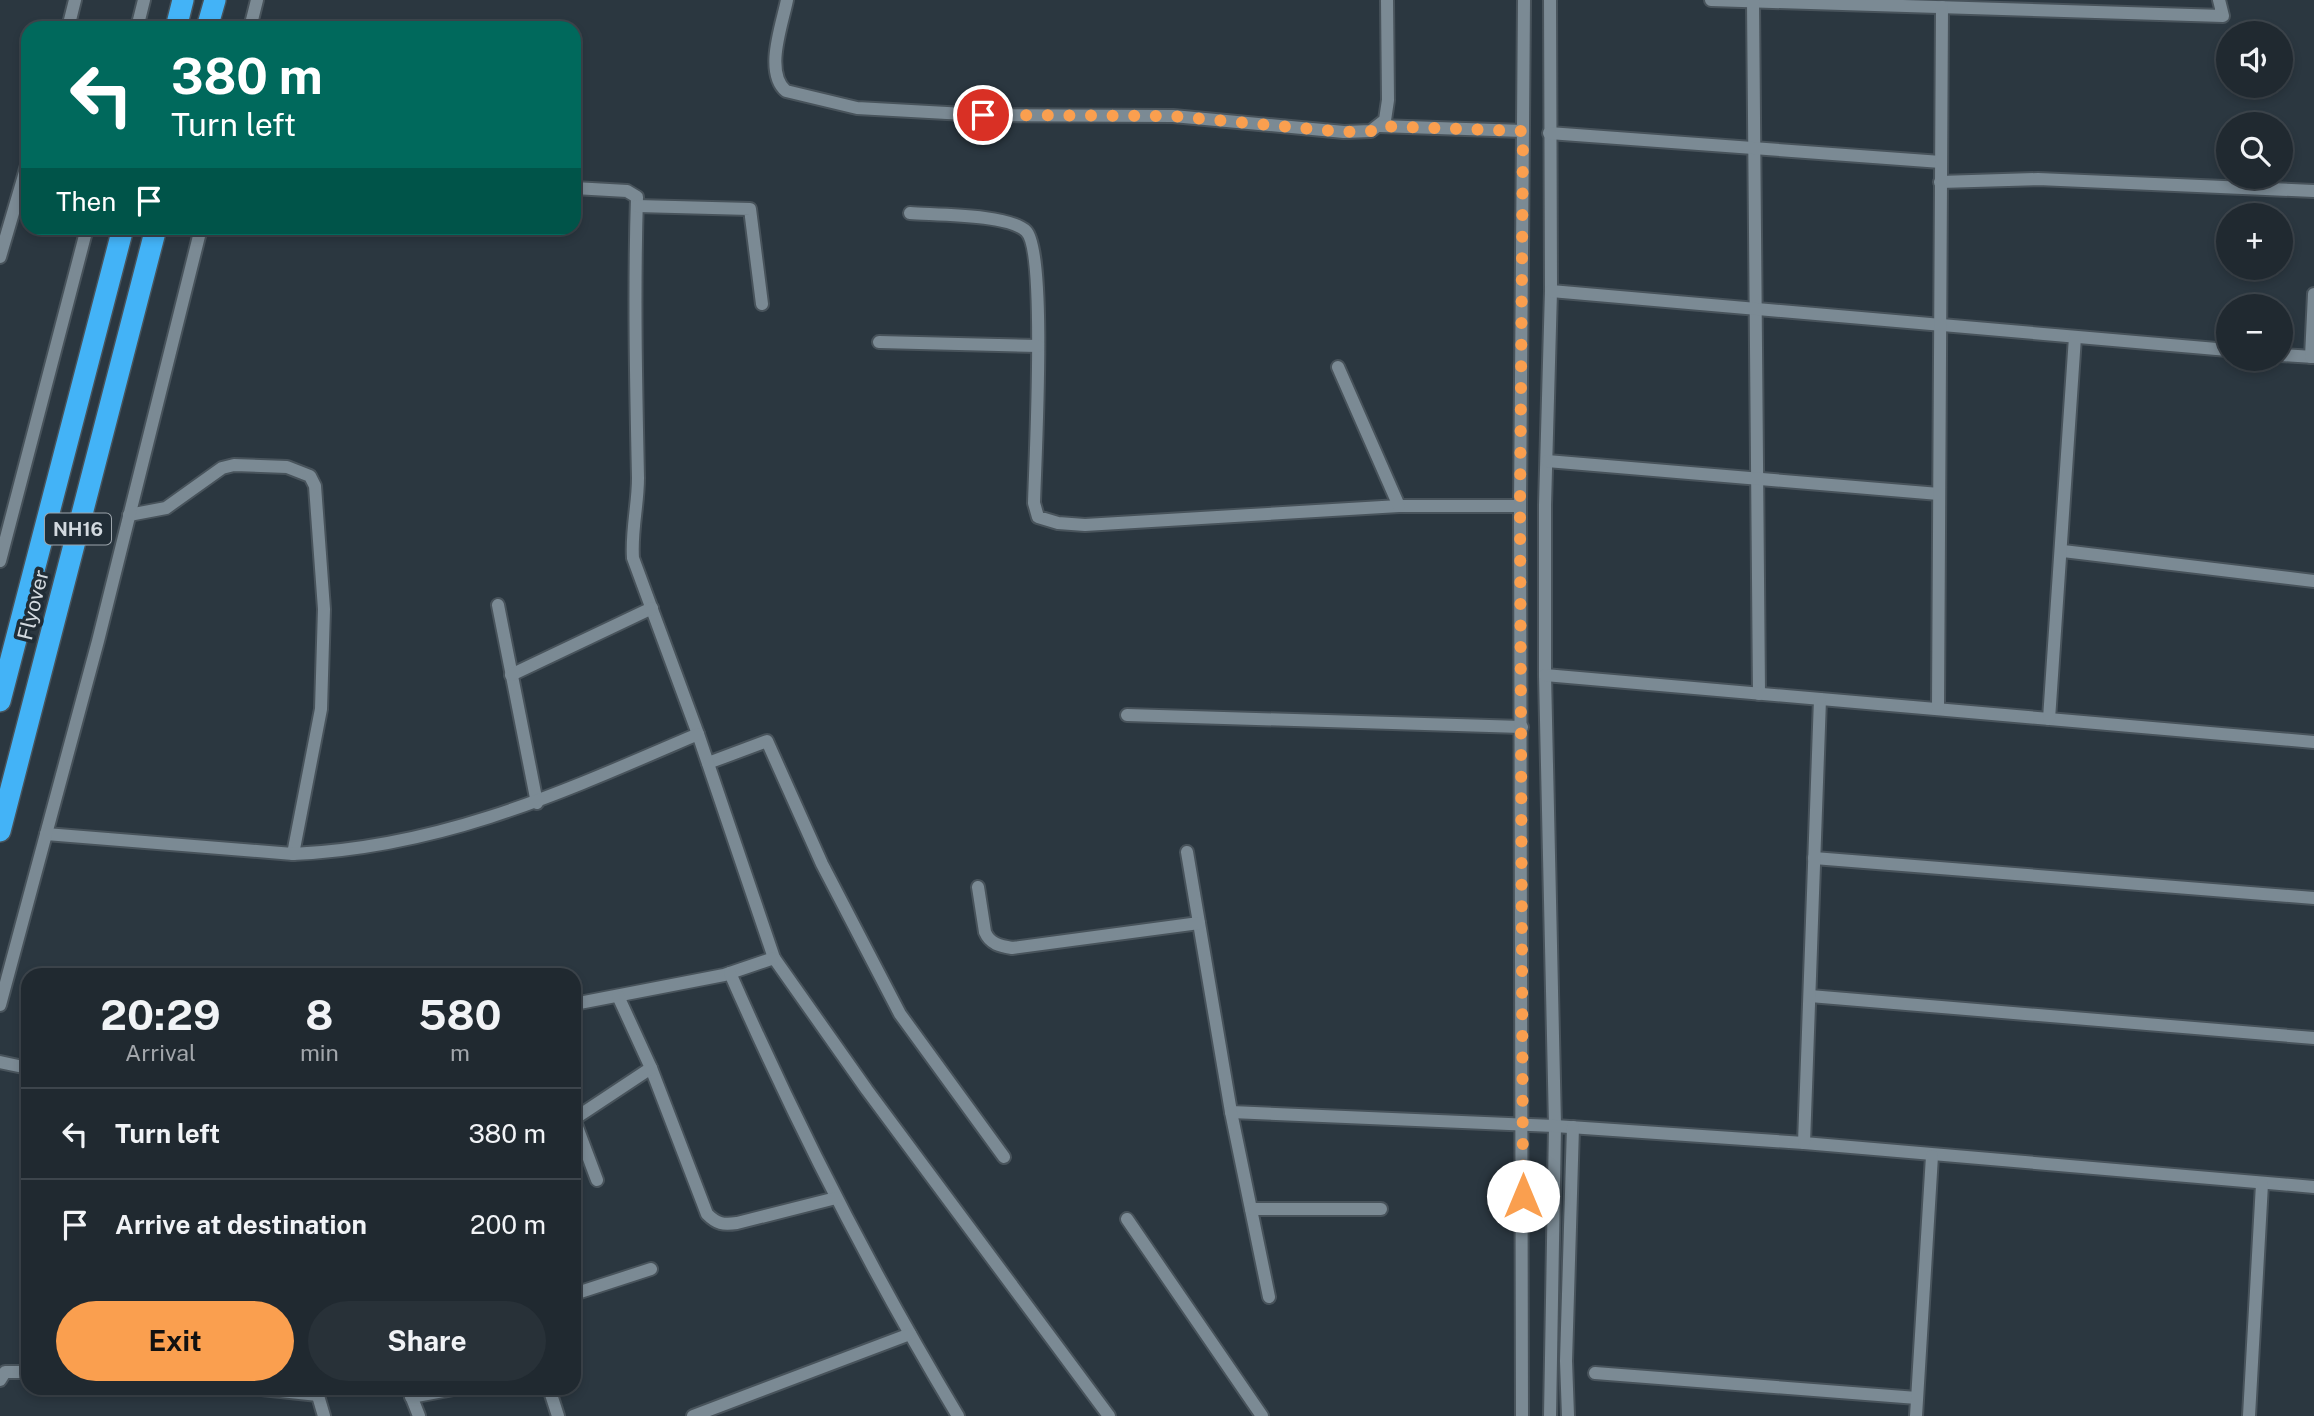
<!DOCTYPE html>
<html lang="en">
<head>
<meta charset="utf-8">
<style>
	body { margin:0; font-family:"Public Sans",sans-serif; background:#283138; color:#f1f3f6; height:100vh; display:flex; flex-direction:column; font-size:26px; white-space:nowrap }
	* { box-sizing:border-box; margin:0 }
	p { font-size:23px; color:#a2a6ab }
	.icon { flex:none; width:38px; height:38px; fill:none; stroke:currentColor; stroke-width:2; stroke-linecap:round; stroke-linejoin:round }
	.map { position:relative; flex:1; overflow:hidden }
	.side { position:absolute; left:21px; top:968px; width:560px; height:427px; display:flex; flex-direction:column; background:#202930; border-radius:21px; box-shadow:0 4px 10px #0003,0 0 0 2px #3d454c }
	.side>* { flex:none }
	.banner { position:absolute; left:21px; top:21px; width:560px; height:214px; border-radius:21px; box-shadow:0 4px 10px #0003,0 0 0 2px #3d454c; background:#00695c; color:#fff; overflow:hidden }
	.controls { position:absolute; left:2216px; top:21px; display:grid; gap:14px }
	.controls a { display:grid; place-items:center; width:77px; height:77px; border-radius:50%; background:#202930; box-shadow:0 4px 10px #0003,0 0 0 2px #3d454c; font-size:35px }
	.pin { position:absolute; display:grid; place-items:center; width:60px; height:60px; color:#fff; margin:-30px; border:4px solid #fff; border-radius:50%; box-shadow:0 2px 7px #0007 }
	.me { position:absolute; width:77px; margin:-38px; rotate:0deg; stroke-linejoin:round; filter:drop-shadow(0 0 5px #0008) }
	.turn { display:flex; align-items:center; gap:24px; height:147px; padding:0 35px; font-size:32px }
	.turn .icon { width:91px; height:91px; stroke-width:2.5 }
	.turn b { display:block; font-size:49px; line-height:60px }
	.then { display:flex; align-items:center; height:66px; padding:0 35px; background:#0003; gap:14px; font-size:26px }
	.eta { display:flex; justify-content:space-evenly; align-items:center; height:119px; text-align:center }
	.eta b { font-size:42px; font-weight:700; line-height:49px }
	.primary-button { display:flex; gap:14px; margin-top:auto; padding:14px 35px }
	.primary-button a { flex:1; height:80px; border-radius:42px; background:#fa9f4f; color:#111; font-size:28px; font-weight:700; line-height:80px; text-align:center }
	.primary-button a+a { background:#283138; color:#f1f3f6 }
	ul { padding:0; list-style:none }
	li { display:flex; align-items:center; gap:21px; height:91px; padding:0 35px; border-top:2px solid #3d454c }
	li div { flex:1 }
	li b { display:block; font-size:26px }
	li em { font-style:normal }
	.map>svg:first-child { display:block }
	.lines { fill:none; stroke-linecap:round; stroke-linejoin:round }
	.minor-casing { stroke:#48535b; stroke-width:16 }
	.highway-casing { stroke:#48535b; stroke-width:24 }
	.minor { stroke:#7b8a94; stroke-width:12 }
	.highway { stroke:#43b3f7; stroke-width:21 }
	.route { stroke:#fa9f4f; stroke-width:12; stroke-dasharray:0 21.6 }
	.labels { text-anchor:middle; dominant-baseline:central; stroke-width:7; stroke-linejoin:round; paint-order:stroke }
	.shield { fill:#212d36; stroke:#9da5ac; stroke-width:2 }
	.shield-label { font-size:19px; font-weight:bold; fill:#d2d9df }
	.street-label { font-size:21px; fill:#d2d9df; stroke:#212d36 }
</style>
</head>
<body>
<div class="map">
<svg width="2314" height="1416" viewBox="0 0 2314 1416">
	<rect width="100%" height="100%" fill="#2b3740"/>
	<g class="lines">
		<defs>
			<g id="minor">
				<path d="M787,0C782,25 764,72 786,91L857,108L983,115L1173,116L1344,132L1371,131L1385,120L1388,100L1387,0"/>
				<polyline points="1550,0 1551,291 1545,505 1545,675 1555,1126 1550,1416"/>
				<polyline points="1711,0 2223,16 2219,0"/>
				<polyline points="1753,1 1759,694"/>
				<polyline points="68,28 75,0"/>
				<polyline points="137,28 144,0"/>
				<polyline points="250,28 257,0"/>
				<polyline points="1379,126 1523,131"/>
				<polyline points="1549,133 1941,162"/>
				<polyline points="1940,182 2038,179 2314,191"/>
				<path d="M574,188L627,191L637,197C634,291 636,384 638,478C638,505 631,531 633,558L698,734"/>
				<polyline points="637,206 750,209 762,304"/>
				<path d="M910,213C936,215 1008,214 1026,231C1047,251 1035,462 1034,503L1038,517L1058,523L1085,525L1399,506H1520"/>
				<polyline points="0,257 28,162"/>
				<polyline points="1551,291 2228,350"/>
				<polyline points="879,342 1038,346"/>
				<polyline points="2280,355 2314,357"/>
				<polyline points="2311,357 2314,294"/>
				<polyline points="1338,367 1399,506"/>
				<polyline points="1547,461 1939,494"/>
				<polyline points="129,515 166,508 222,468 234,465 287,467 310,476 315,486 324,609 321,709 293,854"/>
				<polyline points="2063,551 2314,581"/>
				<polyline points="0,561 87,228"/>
				<polyline points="498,605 537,803"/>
				<polyline points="511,675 652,608"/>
				<polyline points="1545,675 2314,742"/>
				<polyline points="1938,709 1942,7"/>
				<polyline points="1127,715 1522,727"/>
				<polyline points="2049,719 2075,337"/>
				<polyline points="708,763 767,741 822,864 900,1014 1004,1157"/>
				<path d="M46,834L293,854C444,847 563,792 698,734L774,958L724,975L574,1004"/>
				<polyline points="1187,852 1231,1112 1555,1126 1804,1143 2314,1187"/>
				<polyline points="1814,858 2314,898"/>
				<path d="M978,887L985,932C990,944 1000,946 1012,948L1199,923"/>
				<polyline points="774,958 867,1090 1109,1416"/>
				<path d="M730,973C797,1126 872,1273 958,1416"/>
				<polyline points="1810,996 2314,1038"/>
				<polyline points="0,1005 98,641 201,228"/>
				<polyline points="0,1062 28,1068"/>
				<path d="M651,1068L707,1214C717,1224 723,1225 737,1223L836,1198"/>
				<polyline points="1231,1112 1269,1297"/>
				<polyline points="1804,1143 1820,699"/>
				<polyline points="597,1180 574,1119 651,1068 618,996"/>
				<polyline points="1251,1209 1381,1209"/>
				<polyline points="1127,1219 1262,1416"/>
				<polyline points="574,1294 651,1269"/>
				<polyline points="1595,1373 1917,1398"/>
				<polyline points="0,1380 5,1372 28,1372"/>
				<polyline points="251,1388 318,1395"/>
				<polyline points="408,1388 419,1416"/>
				<polyline points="549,1388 558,1416"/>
				<polyline points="316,1389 324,1416"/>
				<polyline points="411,1397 459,1388"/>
				<polyline points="693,1416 910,1334"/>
				<polyline points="1522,1416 1520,506 1524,0"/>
				<polyline points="1568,1416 1566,1361 1573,1127"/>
				<polyline points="1916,1416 1932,1156"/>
				<polyline points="2249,1416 2262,1184"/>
			</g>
			<g id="highway">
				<polyline points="176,28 183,0"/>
				<polyline points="207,28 215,0"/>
				<polyline points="0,701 123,228"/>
				<polyline points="0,831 156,228"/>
			</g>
		</defs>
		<use href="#minor" class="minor-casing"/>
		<use href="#highway" class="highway-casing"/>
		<use href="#minor" class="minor"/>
		<use href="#highway" class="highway"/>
	</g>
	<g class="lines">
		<polyline class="route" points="983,115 1173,116 1344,132 1371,131 1379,126 1523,131 1520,506 1523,1196"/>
	</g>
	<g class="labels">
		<rect class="shield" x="45" y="513.5" width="66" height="31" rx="5"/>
		<g class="shield-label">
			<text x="78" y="529">NH16</text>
		</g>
		<g class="street-label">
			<text transform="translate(33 605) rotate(-76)">Flyover</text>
		</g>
	</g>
</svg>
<div class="controls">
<a><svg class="icon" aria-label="sound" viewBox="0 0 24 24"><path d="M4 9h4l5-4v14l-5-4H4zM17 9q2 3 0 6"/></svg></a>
<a><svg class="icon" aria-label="search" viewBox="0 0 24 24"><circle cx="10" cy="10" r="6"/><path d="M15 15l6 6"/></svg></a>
<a>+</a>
<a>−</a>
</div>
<div class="pin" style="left:983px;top:115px;background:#d93025"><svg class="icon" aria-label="arrive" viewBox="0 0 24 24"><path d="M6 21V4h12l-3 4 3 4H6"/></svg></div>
<svg class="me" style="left:1523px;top:1196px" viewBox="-20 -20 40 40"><circle r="19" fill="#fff"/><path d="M0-13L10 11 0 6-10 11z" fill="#fa9f4f"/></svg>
<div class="banner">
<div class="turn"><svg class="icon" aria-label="left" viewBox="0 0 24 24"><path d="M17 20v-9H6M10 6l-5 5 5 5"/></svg><div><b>380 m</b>Turn left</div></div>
<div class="then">Then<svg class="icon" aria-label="arrive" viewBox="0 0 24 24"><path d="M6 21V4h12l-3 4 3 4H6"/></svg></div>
</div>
<section class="side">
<div class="eta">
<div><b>20:29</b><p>Arrival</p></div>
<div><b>8</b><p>min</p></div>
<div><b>580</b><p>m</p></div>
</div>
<ul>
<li><svg class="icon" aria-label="left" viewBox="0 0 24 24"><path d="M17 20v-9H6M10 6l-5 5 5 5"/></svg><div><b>Turn left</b></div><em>380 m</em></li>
<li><svg class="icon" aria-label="arrive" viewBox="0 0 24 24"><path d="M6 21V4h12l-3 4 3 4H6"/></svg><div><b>Arrive at destination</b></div><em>200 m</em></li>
</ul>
<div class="primary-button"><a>Exit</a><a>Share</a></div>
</section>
</div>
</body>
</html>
